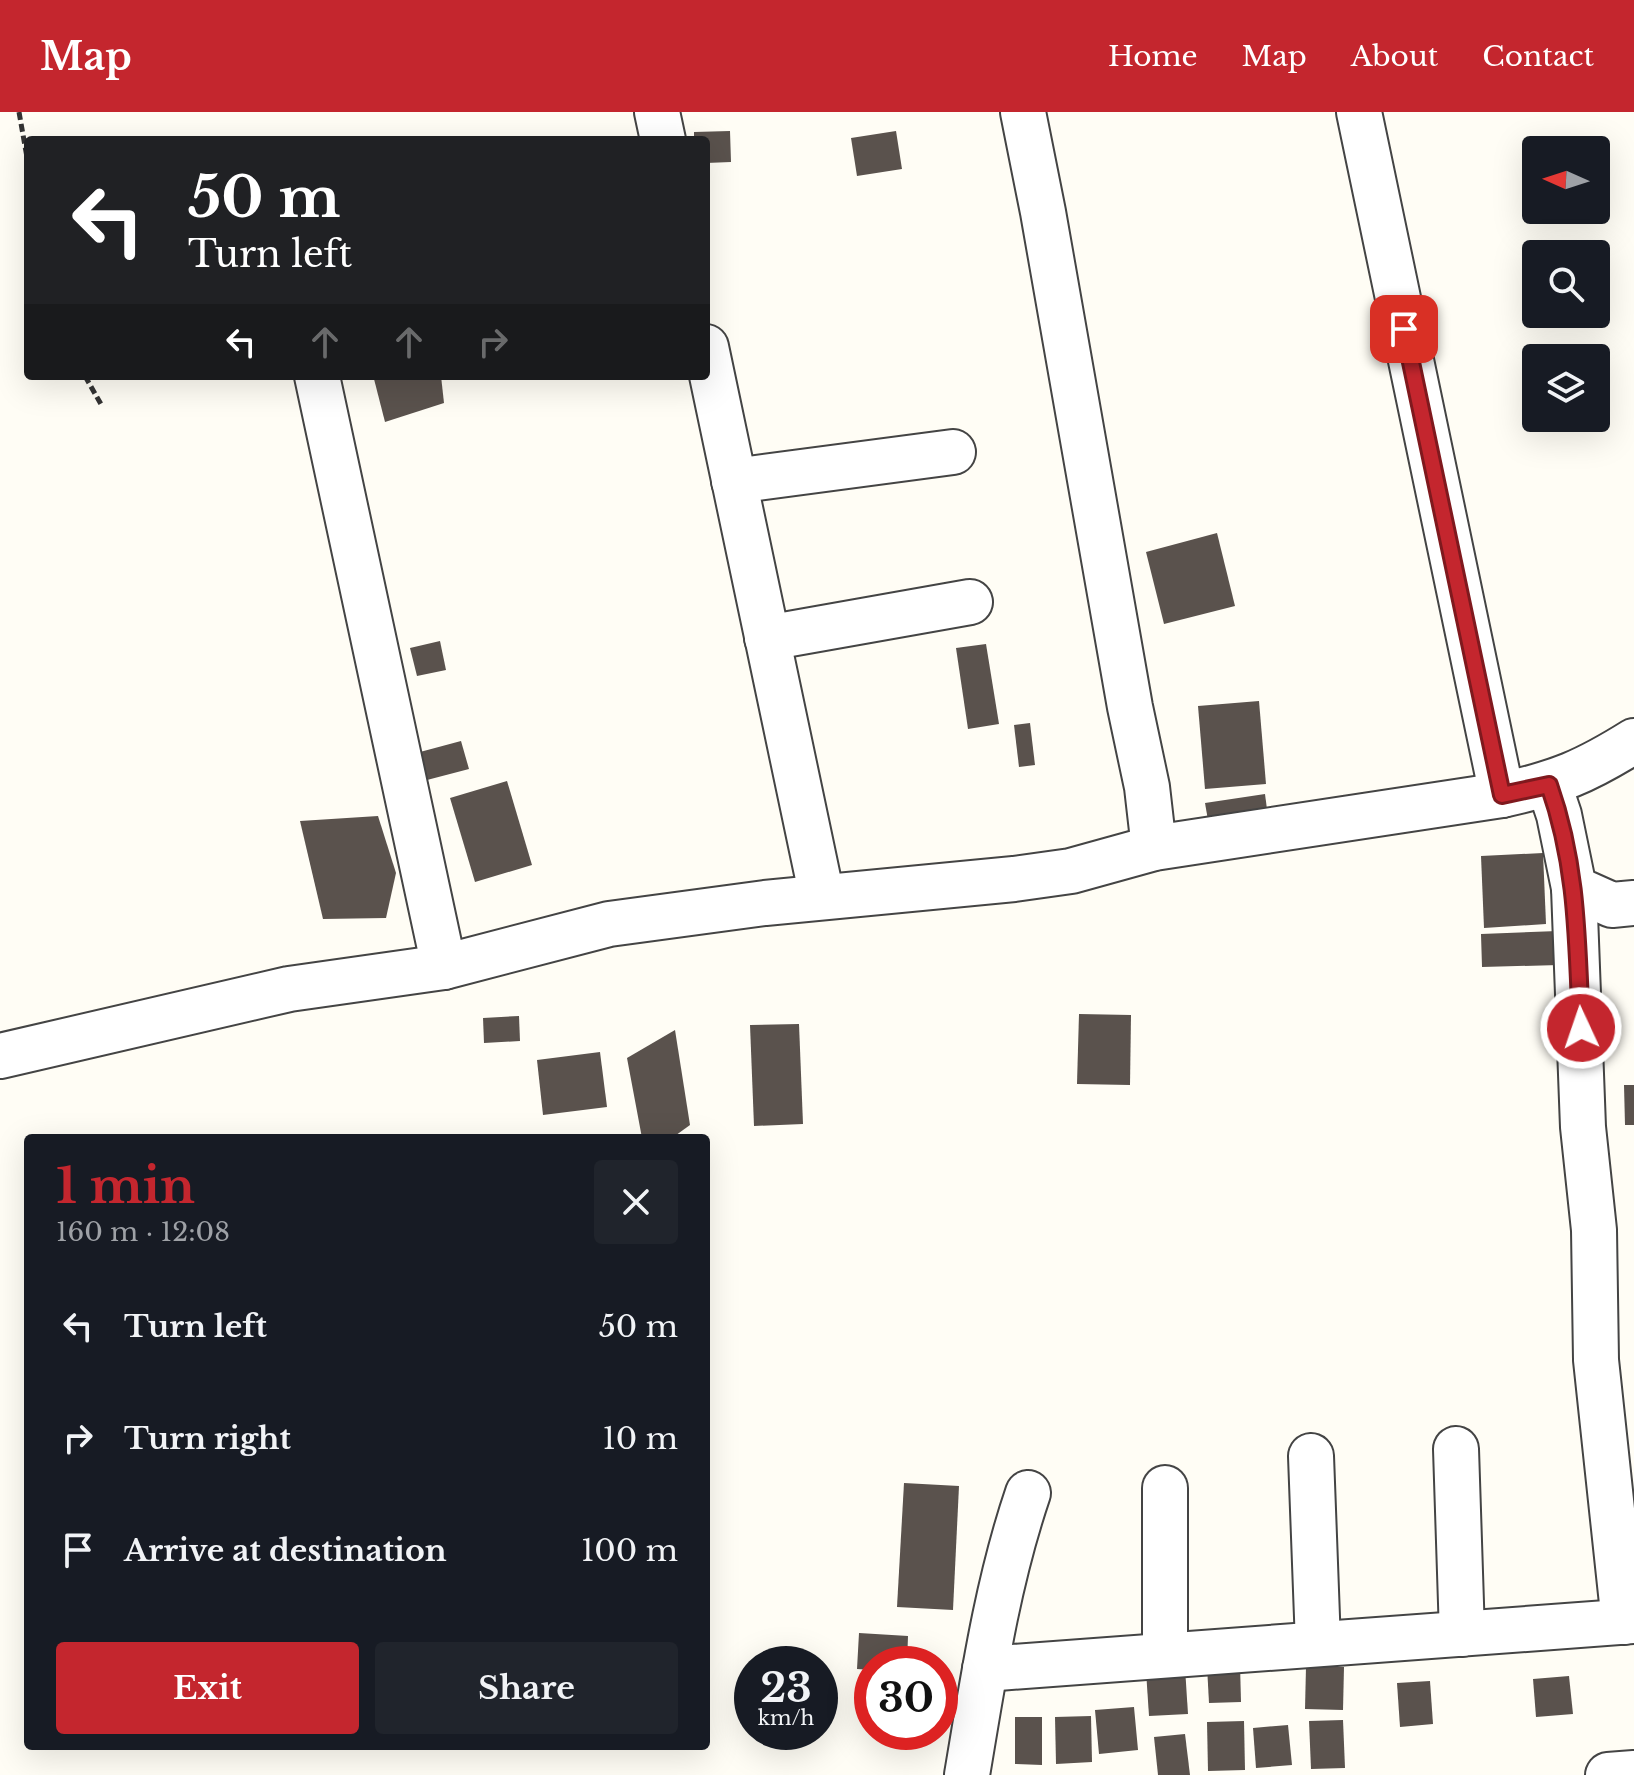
<!DOCTYPE html>
<html lang="en">
<head>
<meta charset="utf-8">
<style>
	body { margin:0; font-family:"Libre Baskerville",serif; background:#20242c; color:#f1f3f6; height:100vh; display:flex; flex-direction:column; font-size:30px; white-space:nowrap }
	* { box-sizing:border-box; margin:0 }
	p { font-size:26px; color:#9ea1a6 }
	.icon { flex:none; width:44px; height:44px; fill:none; stroke:currentColor; stroke-width:2; stroke-linecap:round; stroke-linejoin:round }
	.map { position:relative; flex:1; overflow:hidden }
	.details { position:absolute; left:24px; top:1022px; width:686px; height:616px; display:flex; flex-direction:column; background:#171b24; border-radius:8px; box-shadow:0 8px 32px #0002 }
	.details>* { flex:none }
	.top-card { position:absolute; left:24px; top:24px; width:686px; height:244px; border-radius:8px; box-shadow:0 8px 32px #0002; background:#202124; color:#fff; overflow:hidden }
	.needle { width:52px; rotate:273deg }
	.tools { position:absolute; left:1522px; top:24px; display:grid; gap:16px }
	.tools a { display:grid; place-items:center; width:88px; height:88px; border-radius:8px; background:#171b24; box-shadow:0 8px 32px #0002; font-size:40px }
	.speed { position:absolute; left:734px; top:1534px; display:flex; gap:16px; font-size:40px; font-weight:700; text-align:center }
	.speed>* { display:grid; place-content:center; width:104px; height:104px; border-radius:50%; background:#171b24; box-shadow:0 8px 32px #0002; line-height:1 }
	.speed small { font-size:20px; font-weight:400 }
	.speed .limit { border:12px solid #d22; background:#fff; color:#111 }
	.pin { position:absolute; display:grid; place-items:center; width:68px; height:68px; color:#fff; margin:-34px; border-radius:16px; box-shadow:0 4px 12px #0006 }
	.me { position:absolute; width:88px; margin:-44px; rotate:357deg; stroke-linejoin:round; filter:drop-shadow(0 0 6px #0008) }
	.turn { display:flex; align-items:center; gap:28px; height:168px; padding:0 32px; font-size:36px }
	.turn .icon { width:104px; height:104px; stroke-width:2.5 }
	.turn b { display:block; font-size:56px; line-height:68px }
	.lanes { display:flex; align-items:center; height:76px; padding:0 32px; background:#0003; justify-content:center; gap:40px; direction:ltr }
	.lanes .off { opacity:.35 }
	.round { display:grid; place-items:center; flex:none; width:84px; height:84px; border-radius:8px; background:#20242c }
	.summary { display:flex; align-items:center; justify-content:space-between; height:136px; padding:0 32px }
	h1 { font-size:48px; font-weight:700; line-height:60px; color:#c4262e }
	.cta { display:flex; gap:16px; margin-top:auto; padding:16px 32px }
	.cta a { flex:1; height:92px; border-radius:8px; background:#c4262e; color:#fff; font-size:32px; font-weight:700; line-height:92px; text-align:center }
	.cta a+a { background:#20242c; color:#f1f3f6 }
	ul { padding:0; list-style:none }
	li { display:flex; align-items:center; gap:24px; height:112px; padding:0 32px }
	li div { flex:1 }
	li b { display:block; font-size:30px }
	li em { font-style:normal }
	header { display:flex; align-items:center; gap:48px; box-sizing:border-box; height:112px; padding:0 40px; background:#c4262e; color:#fff }
	header strong { font-size:38px }
	nav { display:flex; gap:44px; margin-inline-start:auto; font-size:28px }
	.map>svg:first-child { display:block }
	.building { fill:#5a524d }
	.lines { fill:none; stroke-linecap:round; stroke-linejoin:round }
	.minor-casing { stroke:#444; stroke-width:48 }
	.path { stroke:#333; stroke-width:5; stroke-dasharray:8 4; stroke-linecap:butt }
	.minor { stroke:#fff; stroke-width:44 }
	.route-casing { stroke:#7f191e; stroke-width:20 }
	.route { stroke:#c4262e; stroke-width:14 }
</style>
</head>
<body>
<header>
<strong>Map</strong>
<nav><a>Home</a><a>Map</a><a>About</a><a>Contact</a></nav>
</header>
<div class="map">
<svg width="1634" height="1663" viewBox="0 0 1634 1663">
	<rect width="100%" height="100%" fill="#fffdf5"/>
	<g class="building">
		<polygon points="730,19 731,50 706,51 706,28 694,28 694,20"/>
		<polygon points="896,19 902,57 857,64 851,26"/>
		<polygon points="382,264 441,264 444,291 385,310 374,267"/>
		<polygon points="1217,421 1235,494 1164,512 1146,440"/>
		<polygon points="440,529 446,558 417,564 410,536"/>
		<polygon points="986,532 999,612 968,617 956,536"/>
		<polygon points="1259,589 1266,672 1205,677 1198,594"/>
		<polygon points="1030,611 1035,653 1019,655 1014,613"/>
		<polygon points="461,629 469,657 427,668 420,640"/>
		<polygon points="507,669 532,753 475,770 450,686"/>
		<polygon points="1265,682 1268,705 1209,714 1205,691"/>
		<polygon points="378,704 396,761 386,806 323,807 300,709"/>
		<polygon points="1543,741 1546,812 1484,816 1481,744"/>
		<polygon points="1558,819 1559,853 1482,855 1481,822"/>
		<polygon points="1079,902 1131,903 1130,973 1077,972"/>
		<polygon points="519,904 520,929 484,931 483,906"/>
		<polygon points="799,912 803,1012 754,1014 750,913"/>
		<polygon points="675,918 690,1013 672,1026 642,1026 627,946"/>
		<polygon points="600,940 607,995 543,1003 537,948"/>
		<polygon points="1624,973 1634,973 1634,1013 1625,1013"/>
		<polygon points="904,1371 959,1374 953,1498 897,1495"/>
		<polygon points="859,1521 908,1524 907,1552 872,1552 872,1558 857,1557"/>
		<polygon points="1240,1552 1241,1590 1209,1591 1207,1554"/>
		<polygon points="1306,1555 1344,1555 1343,1598 1305,1597"/>
		<polygon points="1185,1556 1188,1602 1149,1604 1146,1559"/>
		<polygon points="1569,1564 1573,1602 1536,1605 1533,1567"/>
		<polygon points="1430,1569 1433,1612 1400,1615 1397,1571"/>
		<polygon points="1134,1595 1138,1638 1099,1642 1095,1598"/>
		<polygon points="1091,1604 1092,1650 1056,1652 1055,1605"/>
		<polygon points="1015,1605 1042,1605 1042,1653 1015,1652"/>
		<polygon points="1343,1608 1345,1656 1311,1657 1309,1609"/>
		<polygon points="1244,1609 1245,1658 1208,1659 1207,1610"/>
		<polygon points="1288,1613 1292,1653 1256,1656 1253,1616"/>
		<polygon points="1185,1622 1190,1663 1158,1663 1154,1625"/>
	</g>
	<g class="lines">
		<defs>
			<g id="minor">
				<polyline points="657,0 663,28"/>
				<polyline points="1023,0 1043,100 1130,595 1147,675 1154,736"/>
				<polyline points="1359,0 1502,683"/>
				<polyline points="706,235 822,785"/>
				<polyline points="317,264 444,855"/>
				<polyline points="734,369 953,340"/>
				<polyline points="767,526 970,490"/>
				<polyline points="1549,673 1559,703 1574,776 1612,793 1634,791"/>
				<polyline points="1574,776 1583,1015 1594,1118 1596,1248 1624,1510"/>
				<path d="M0,944L289,877L444,855L609,812L765,791L1014,767L1071,759L1154,736L1502,683C1558,671 1586,659 1634,629"/>
				<polyline points="1456,1337 1462,1522"/>
				<polyline points="1311,1344 1318,1532"/>
				<polyline points="1165,1376 1165,1543"/>
				<polyline points="985,1557 1634,1509"/>
				<path d="M967,1663C983,1568 997,1472 1028,1381"/>
				<polyline points="1608,1663 1634,1661"/>
			</g>
		</defs>
		<use href="#minor" class="minor-casing"/>
		<g class="path">
			<polyline points="19,0 28,51"/>
			<polyline points="85,264 102,294"/>
		</g>
		<use href="#minor" class="minor"/>
	</g>
	<g class="lines">
		<defs>
			<path id="route" d="M1404,217L1502,683L1549,673C1578,755 1577,831 1581,916"/>
		</defs>
		<use href="#route" class="route-casing"/>
		<use href="#route" class="route"/>
	</g>
</svg>
<div class="tools">
<a><svg class="needle" viewBox="-14 -14 28 28"><path d="M0-13l5 13h-10z" fill="#e53935"/><path d="M0 13l5-13h-10z" fill="#9ea1a6"/></svg></a>
<a><svg class="icon" aria-label="search" viewBox="0 0 24 24"><circle cx="10" cy="10" r="6"/><path d="M15 15l6 6"/></svg></a>
<a><svg class="icon" aria-label="layers" viewBox="0 0 24 24"><path d="M12 4l9 5-9 5-9-5zM3 14l9 5 9-5"/></svg></a>
</div>
<div class="speed"><div>23<small>km/h</small></div><div class="limit">30</div></div>
<div class="pin" style="left:1404px;top:217px;background:#d93025"><svg class="icon" aria-label="arrive" viewBox="0 0 24 24"><path d="M6 21V4h12l-3 4 3 4H6"/></svg></div>
<svg class="me" style="left:1581px;top:916px" viewBox="-20 -20 40 40"><circle r="17" fill="#c4262e" stroke="#fff" stroke-width="3"/><path d="M0-11L8 9 0 5-8 9z" fill="#fff"/></svg>
<div class="top-card">
<div class="turn"><svg class="icon" aria-label="left" viewBox="0 0 24 24"><path d="M17 20v-9H6M10 6l-5 5 5 5"/></svg><div><b>50 m</b>Turn left</div></div>
<div class="lanes"><svg class="icon" aria-label="left" viewBox="0 0 24 24"><path d="M17 20v-9H6M10 6l-5 5 5 5"/></svg><svg class="icon off" aria-label="ahead" viewBox="0 0 24 24"><path d="M12 20V5M6 11l6-6 6 6"/></svg><svg class="icon off" aria-label="ahead" viewBox="0 0 24 24"><path d="M12 20V5M6 11l6-6 6 6"/></svg><svg class="icon off" aria-label="right" viewBox="0 0 24 24"><path d="M7 20v-9h11M14 6l5 5-5 5"/></svg></div>
</div>
<section class="details">
<div class="summary"><div><h1>1 min</h1><p>160 m · 12:08</p></div><a class="round"><svg class="icon" aria-label="close" viewBox="0 0 24 24"><path d="M6 6l12 12M18 6L6 18"/></svg></a></div>
<ul>
<li><svg class="icon" aria-label="left" viewBox="0 0 24 24"><path d="M17 20v-9H6M10 6l-5 5 5 5"/></svg><div><b>Turn left</b></div><em>50 m</em></li>
<li><svg class="icon" aria-label="right" viewBox="0 0 24 24"><path d="M7 20v-9h11M14 6l5 5-5 5"/></svg><div><b>Turn right</b></div><em>10 m</em></li>
<li><svg class="icon" aria-label="arrive" viewBox="0 0 24 24"><path d="M6 21V4h12l-3 4 3 4H6"/></svg><div><b>Arrive at destination</b></div><em>100 m</em></li>
</ul>
<div class="cta"><a>Exit</a><a>Share</a></div>
</section>
</div>
</body>
</html>
